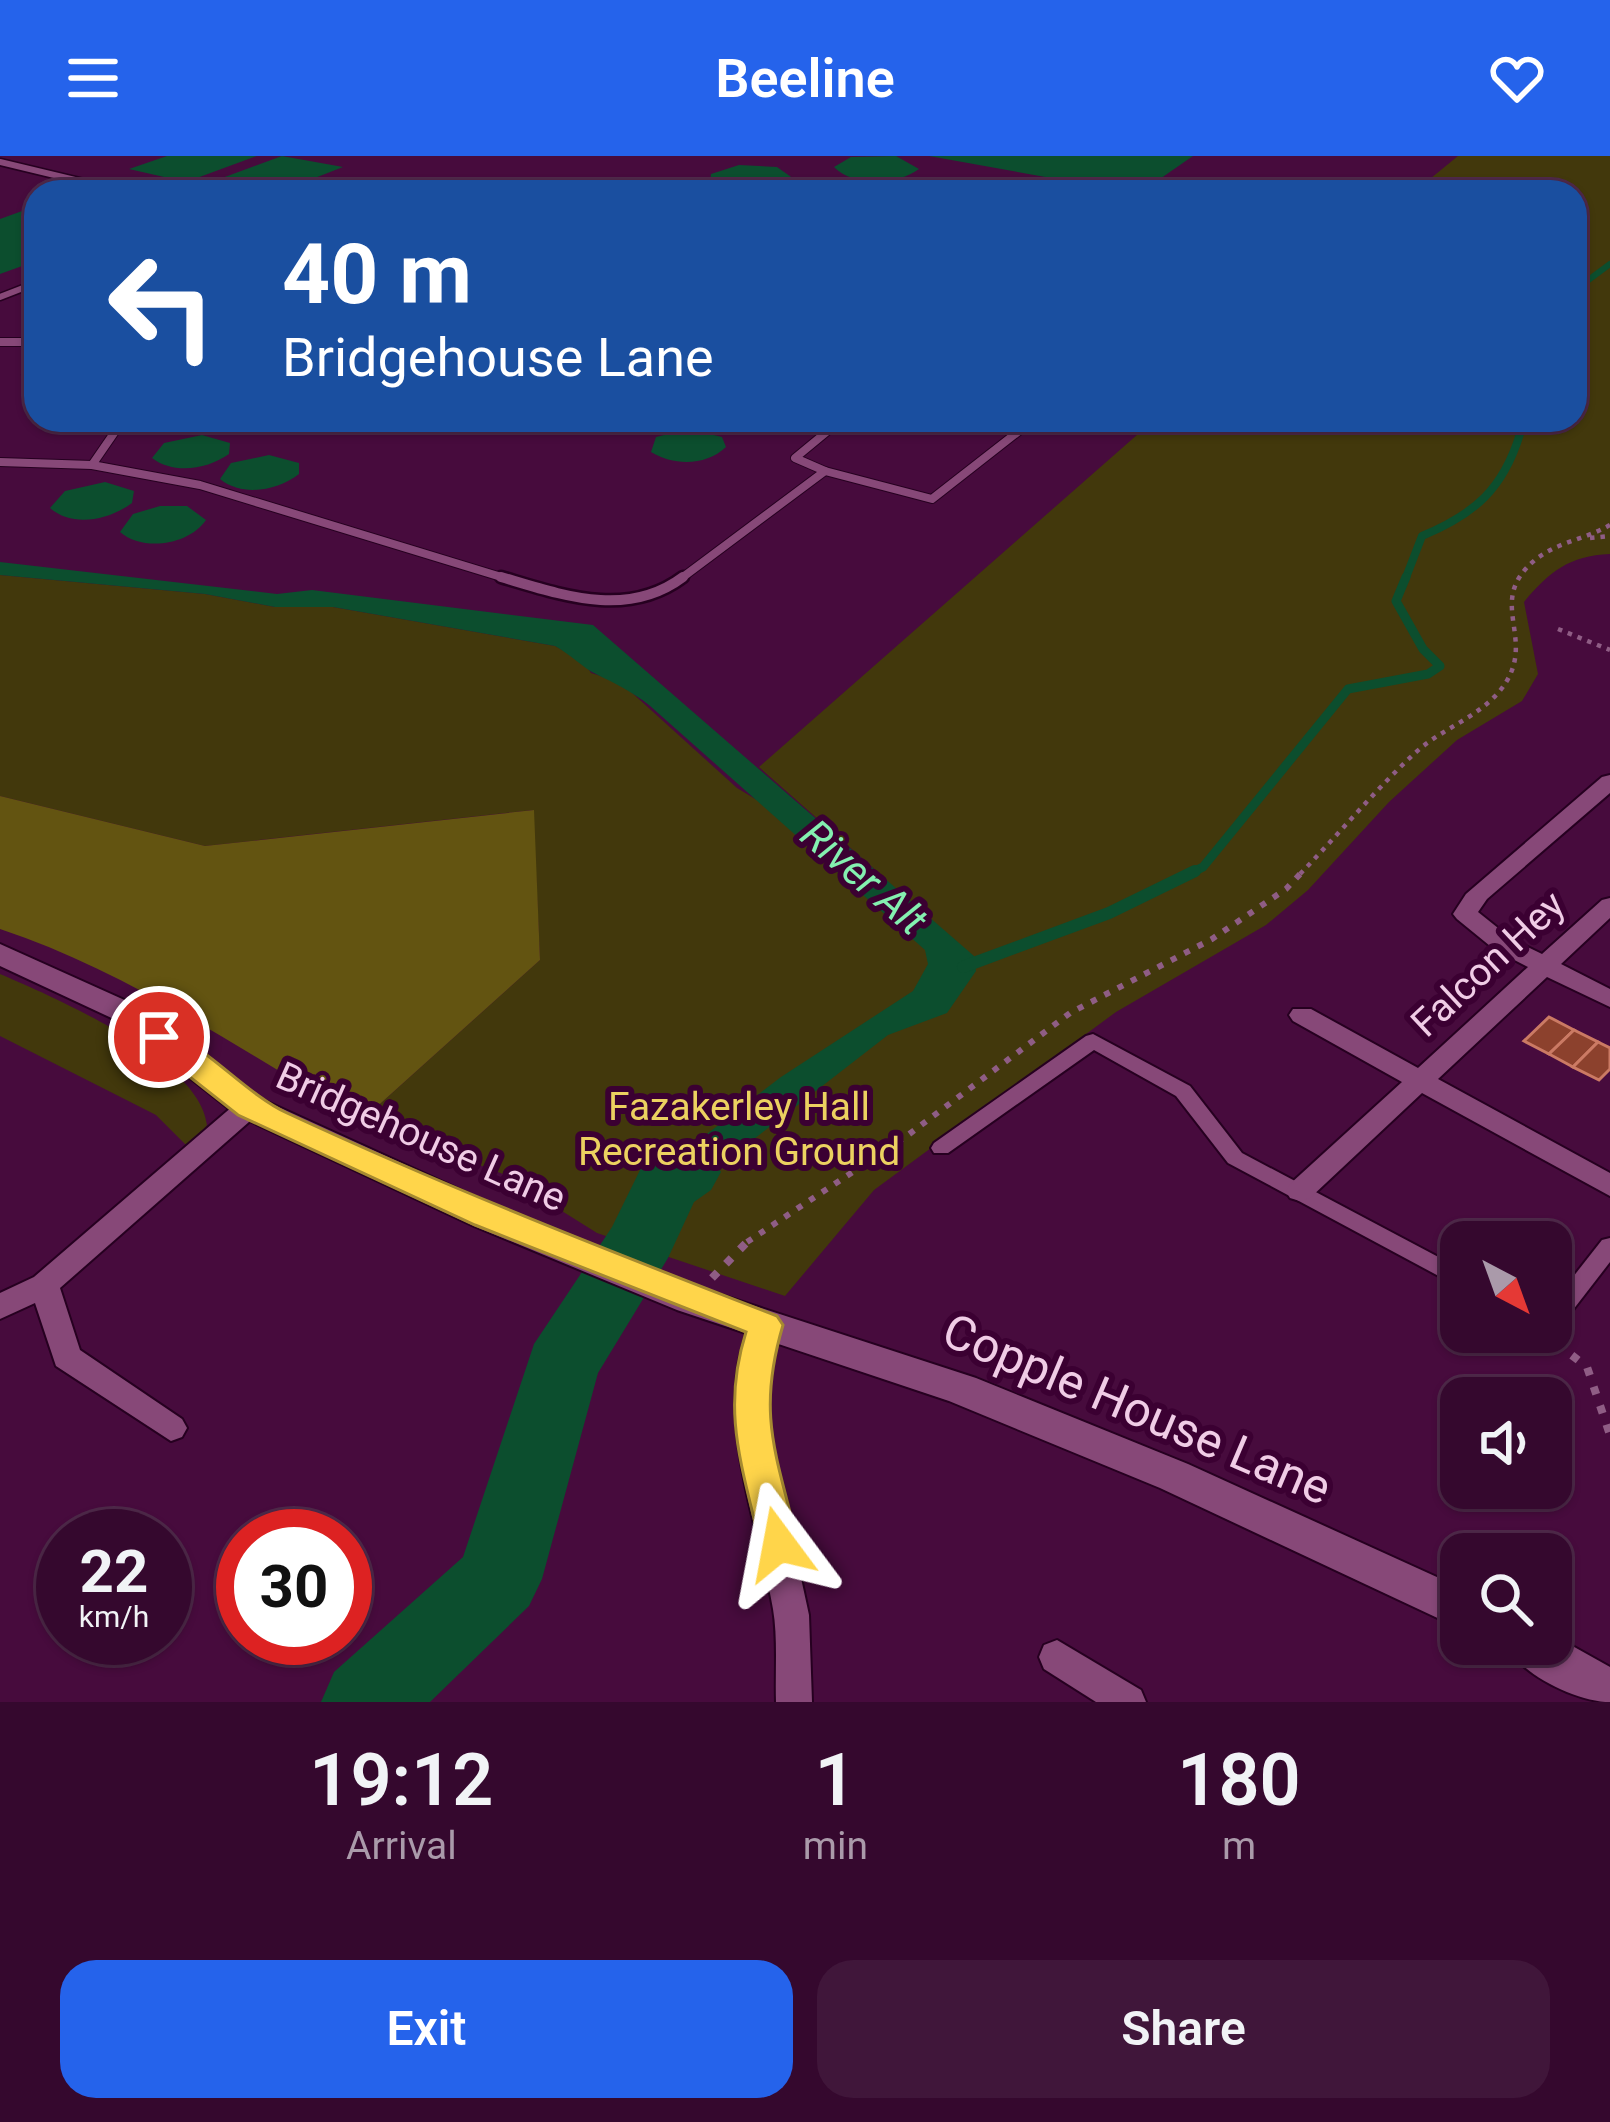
<!DOCTYPE html>
<html lang="en">
<head>
<meta charset="utf-8">
<style>
	body { margin:0; font-family:Roboto,sans-serif; background:#40163a; color:#f1f3f6; height:100vh; display:flex; flex-direction:column; font-size:45px; white-space:nowrap }
	* { box-sizing:border-box; margin:0 }
	p { font-size:39px; color:#aa9aaa }
	.icon { flex:none; width:66px; height:66px; fill:none; stroke:currentColor; stroke-width:2; stroke-linecap:round; stroke-linejoin:round }
	.map { position:relative; height:1546px; overflow:hidden }
	.details { display:flex; flex-direction:column; background:#35082e; flex:1 }
	.details>* { flex:none }
	.top-card { position:absolute; left:24px; top:24px; width:1563px; height:252px; border-radius:36px; box-shadow:0 3px 9px #0004,0 0 0 3px #4f294a; background:#1a4fa0; color:#fff; overflow:hidden }
	.needle { width:78px; rotate:139deg }
	.controls { position:absolute; left:1440px; top:1065px; display:grid; gap:24px }
	.controls a { display:grid; place-items:center; width:132px; height:132px; border-radius:24px; background:#35082e; box-shadow:0 3px 9px #0004,0 0 0 3px #4f294a; font-size:60px }
	.speed { position:absolute; left:36px; top:1353px; display:flex; gap:24px; font-size:60px; font-weight:700; text-align:center }
	.speed>* { display:grid; place-content:center; width:156px; height:156px; border-radius:50%; background:#35082e; box-shadow:0 3px 9px #0004,0 0 0 3px #4f294a; line-height:1 }
	.speed small { font-size:30px; font-weight:400 }
	.speed .limit { border:18px solid #d22; background:#fff; color:#111 }
	.pin { position:absolute; display:grid; place-items:center; width:102px; height:102px; color:#fff; margin:-51px; border:6px solid #fff; border-radius:50%; box-shadow:0 3px 12px #0007 }
	.me { position:absolute; width:132px; margin:-66px; rotate:347deg; stroke-linejoin:round; filter:drop-shadow(0 0 9px #0008) }
	.turn { display:flex; align-items:center; gap:42px; height:252px; padding:0 60px; font-size:54px }
	.turn .icon { width:156px; height:156px; stroke-width:2.5 }
	.turn b { display:block; font-size:84px; line-height:102px }
	.eta { display:flex; justify-content:space-evenly; align-items:center; height:204px; text-align:center }
	.eta b { font-size:72px; font-weight:600; line-height:84px }
	.cta { display:flex; gap:24px; margin-top:auto; padding:24px 60px }
	.cta a { flex:1; height:138px; border-radius:36px; background:#2563eb; color:#fff; font-size:48px; font-weight:600; line-height:138px; text-align:center }
	.cta a+a { background:#40163a; color:#f1f3f6 }
	header { display:flex; justify-content:space-between; align-items:center; height:156px; padding:0 60px; background:#2563eb; color:#fff; font-size:54px; font-weight:600 }
	.map>svg:first-child { display:block }
	.green { fill:#42380c }
	.forest { fill:#635411 }
	.water { fill:#0c4e2e }
	.lines { fill:none; stroke-linecap:round; stroke-linejoin:round }
	.stream-far3 { stroke:#0c4e2e; stroke-width:6 }
	.stream-far2 { stroke:#0c4e2e; stroke-width:8 }
	.stream-far1 { stroke:#0c4e2e; stroke-width:9 }
	.stream { stroke:#0c4e2e; stroke-width:12 }
	.river { fill:#0c4e2e; fill-rule:evenodd }
	.building { fill:#8c412d; stroke:#cb7a64; stroke-width:3 }
	.service-far2-casing { stroke:#260020; stroke-width:9 }
	.service-far1-casing { stroke:#260020; stroke-width:10 }
	.service-casing { stroke:#260020; stroke-width:15 }
	.pedestrian-casing { stroke:#260020; stroke-width:4 }
	.minor-casing { stroke:#260020; stroke-width:4 }
	.tertiary-casing { stroke:#260020; stroke-width:4 }
	.path-far2 { stroke:#8f5d85; stroke-width:4.5; stroke-dasharray:4.5 6; stroke-linecap:butt }
	.path-far1 { stroke:#8f5d85; stroke-width:6; stroke-dasharray:6 9; stroke-linecap:butt }
	.path { stroke:#8f5d85; stroke-width:8; stroke-dasharray:8 12; stroke-linecap:butt }
	.service-far2 { stroke:#874878; stroke-width:6 }
	.service-far1 { stroke:#874878; stroke-width:8 }
	.service { stroke:#874878; stroke-width:10 }
	.pedestrian { fill:#874878; fill-rule:evenodd }
	.minor { fill:#874878; fill-rule:evenodd }
	.tertiary { fill:#874878; fill-rule:evenodd }
	.route { fill:#ffd54a; stroke:#a68a30; stroke-width:3 }
	.labels { text-anchor:middle; dominant-baseline:central; stroke-width:12; stroke-linejoin:round; paint-order:stroke }
	.street-label { font-size:39px; fill:#f0cce6; stroke:#3b0032 }
	.park-label { font-size:39px; fill:#ecd160; stroke:#3b0032 }
	.water-label { font-size:42px; font-style:italic; fill:#84f0b0; stroke:#3b0032 }
	.near-street-label { font-size:48px; fill:#f0cce6; stroke:#3b0032 }
</style>
</head>
<body>
<header><svg class="icon" aria-label="menu" viewBox="0 0 24 24"><path d="M4 6h16M4 12h16M4 18h16"/></svg>Beeline<svg class="icon" aria-label="heart" viewBox="0 0 24 24"><path d="M12 20l-8-8c-3-5 5-10 8-4 3-6 11-1 8 4z"/></svg></header>
<div class="map">
<svg width="1610" height="1546" viewBox="0 0 1610 1546">
	<rect width="100%" height="100%" fill="#470b3d"/>
	<g class="green">
		<path d="M1458,0H1610V398C1569,400 1550,415 1524,446L1538,518L1522,545L1457,584L1389,646L1308,734L1266,769L1116,856L874,1034L785,1140L597,1077L503,1018L362,964L540,804L533,654L205,690L0,640V419L205,438L275,451H333L555,490L583,505L591,517L620,526L737,632L879,717L759,611L1154,264H1575V36H1414Z"/>
		<path d="M0,818C56,842 200,904 207,969L189,992L156,959L0,880Z"/>
	</g>
	<path class="forest" d="M0,640L205,690L534,654L540,804L362,964C243,896 130,816 0,773Z"/>
	<g class="water">
		<polygon points="167,0 257,0 186,26 129,13"/>
		<polygon points="282,0 343,11 279,36 203,29"/>
		<path d="M896,0L919,13C898,29 853,31 834,11L851,1Z"/>
		<polygon points="929,0 1193,0 1141,36 1129,36"/>
		<polygon points="739,9 777,11 794,23 768,35 676,36 720,33 710,26 711,18"/>
		<polygon points="36,50 36,105 0,118 0,63"/>
		<path d="M689,273L722,281L726,291C706,310 674,310 651,296L656,281Z"/>
		<path d="M202,279L230,287L229,298C208,313 174,319 152,302L164,287Z"/>
		<path d="M269,299L299,307V318C277,335 242,341 220,323L231,307Z"/>
		<path d="M105,326L134,335L132,347C109,364 73,372 50,352L65,335Z"/>
		<path d="M160,350H187L206,364C189,389 143,396 120,376L133,358Z"/>
		<path d="M0,406L277,438L312,434L593,469L974,800L976,815L947,857L888,879L682,1039L655,1087L621,1077L647,1024L781,921L913,835L928,808L925,794L649,549C631,535 616,528 596,518C583,512 570,498 555,490L333,451H275L205,438L0,419Z"/>
	</g>
	<g class="lines">
		<polyline class="stream-far3" points="1575,134 1610,108"/>
		<path class="stream-far2" d="M1405,424L1422,380C1475,358 1503,333 1520,278L1502,264"/>
		<polyline class="stream-far1" points="1189,718 1203,711 1348,533 1428,518 1440,510 1423,493 1396,445 1406,421"/>
		<polyline class="stream" points="963,811 1109,757 1195,715"/>
		<polygon class="river" points="686,991 711,998 721,1016 711,1034 694,1046 668,1102 598,1217 542,1423 529,1450 430,1546 321,1546 334,1516 463,1401 534,1188 612,1071 641,1012"/>
	</g>
	<g class="building">
		<polygon points="1549,861 1574,874 1549,898 1524,885"/>
		<polygon points="1574,874 1598,886 1573,911 1549,898"/>
		<polygon points="1598,886 1610,892 1610,913 1599,924 1573,911"/>
	</g>
	<g class="lines">
		<defs>
			<g id="service-far2">
				<polyline points="0,6 125,36"/>
				<polyline points="0,141 36,127"/>
				<polyline points="0,186 36,186"/>
			</g>
			<g id="service-far1">
				<polyline points="0,186 36,186"/>
				<polyline points="36,199 26,218 36,227"/>
				<polyline points="1056,264 1084,264"/>
				<polyline points="0,306 92,309 123,264"/>
				<polyline points="92,309 200,329 511,424"/>
				<polyline points="825,315 932,343 1033,264"/>
				<polyline points="679,424 825,315 795,302 841,264"/>
			</g>
			<path id="service" d="M501,421C562,439 627,463 683,421"/>
			<g id="pedestrian">
				<polygon points="1093,878 1190,930 1242,997 1461,1113 1461,1132 1228,1007 1176,940 1094,894 948,997 934,997 931,992 934,987 1086,880"/>
				<polygon points="1610,1082 1610,1106 1559,1172 1551,1175 1551,1149 1602,1084"/>
			</g>
			<g id="minor">
				<polygon points="1610,619 1610,637 1487,743 1478,756 1513,784 1542,798 1602,744 1610,742 1610,762 1561,808 1610,833 1610,851 1547,821 1438,923 1610,1017 1610,1040 1422,937 1310,1042 1300,1045 1290,1042 1286,1035 1290,1028 1402,926 1293,865 1289,859 1293,853 1311,853 1418,912 1528,811 1495,794 1457,763 1453,758 1466,738 1602,621"/>
				<polygon points="249,942 258,944 262,951 258,958 60,1132 80,1194 182,1263 187,1272 182,1281 171,1285 56,1210 35,1147 0,1163 0,1137 34,1121 240,944"/>
				<path d="M765,1157L776,1161L780,1169L766,1220L765,1256L809,1459L812,1546H776C775,1516 778,1482 773,1453C757,1361 709,1248 754,1161Z"/>
				<polygon points="1057,1484 1141,1534 1146,1546 1096,1546 1044,1513 1039,1501 1044,1489"/>
			</g>
			<g id="tertiary">
				<polygon points="0,788 140,851 261,943 500,1052 703,1133 976,1222 1188,1308 1461,1432 1461,1473 1160,1332 949,1245 677,1154 474,1070 237,959 118,865 0,810"/>
				<path d="M1551,1478L1610,1511V1546C1578,1546 1520,1519 1506,1488H1551Z"/>
			</g>
		</defs>
		<use href="#service-far2" class="service-far2-casing"/>
		<use href="#service-far1" class="service-far1-casing"/>
		<use href="#service" class="service-casing"/>
		<use href="#pedestrian" class="pedestrian-casing"/>
		<use href="#minor" class="minor-casing"/>
		<use href="#tertiary" class="tertiary-casing"/>
		<g class="path-far2">
			<polyline points="1590,382 1610,380"/>
			<polyline points="1558,473 1610,494"/>
			<path d="M1300,718C1339,678 1375,634 1415,597C1440,574 1476,562 1498,537C1543,485 1482,448 1535,404C1557,386 1586,383 1610,369"/>
		</g>
		<polyline class="path-far1" points="747,1086 904,982 1070,857 1212,783 1286,733 1303,715"/>
		<g class="path">
			<polyline points="712,1122 750,1083"/>
			<polyline points="1556,1187 1587,1211 1610,1279"/>
		</g>
		<use href="#service-far2" class="service-far2"/>
		<use href="#service-far1" class="service-far1"/>
		<use href="#service" class="service"/>
		<use href="#pedestrian" class="pedestrian"/>
		<use href="#minor" class="minor"/>
		<use href="#tertiary" class="tertiary"/>
	</g>
	<path class="route" d="M159,872C200,883 244,937 287,957C448,1032 612,1096 777,1160L783,1169C756,1260 777,1299 798,1388L792,1400L779,1404L765,1400L760,1388C742,1309 721,1255 746,1176L475,1069L238,959L148,888L144,881L148,874Z"/>
	<g class="labels">
		<g class="street-label">
			<text transform="translate(1488 808) rotate(-43)">Falcon Hey</text>
			<text transform="translate(421 981) rotate(24)">Bridgehouse Lane</text>
		</g>
		<g class="park-label">
			<text x="739" y="951">Fazakerley Hall<tspan x="739" dy="45">Recreation Ground</tspan></text>
		</g>
		<g class="water-label">
			<text transform="translate(864 721) rotate(41)">River Alt</text>
		</g>
		<g class="near-street-label">
			<text transform="translate(1137 1253) rotate(23)">Copple House Lane</text>
		</g>
	</g>
</svg>
<div class="controls">
<a><svg class="needle" viewBox="-14 -14 28 28"><path d="M0-13l5 13h-10z" fill="#e53935"/><path d="M0 13l5-13h-10z" fill="#aa9aaa"/></svg></a>
<a><svg class="icon" aria-label="sound" viewBox="0 0 24 24"><path d="M4 9h4l5-4v14l-5-4H4zM17 9q2 3 0 6"/></svg></a>
<a><svg class="icon" aria-label="search" viewBox="0 0 24 24"><circle cx="10" cy="10" r="6"/><path d="M15 15l6 6"/></svg></a>
</div>
<div class="speed"><div>22<small>km/h</small></div><div class="limit">30</div></div>
<div class="pin" style="left:159px;top:881px;background:#d93025"><svg class="icon" aria-label="arrive" viewBox="0 0 24 24"><path d="M6 21V4h12l-3 4 3 4H6"/></svg></div>
<svg class="me" style="left:779px;top:1388px" viewBox="-20 -20 40 40"><path d="M0-17L14 15 0 8-14 15z" fill="#ffd54a" stroke="#fff" stroke-width="4"/></svg>
<div class="top-card">
<div class="turn"><svg class="icon" aria-label="left" viewBox="0 0 24 24"><path d="M17 20v-9H6M10 6l-5 5 5 5"/></svg><div><b>40 m</b>Bridgehouse Lane</div></div>
</div>
</div>
<section class="details">
<div class="eta">
<div><b>19:12</b><p>Arrival</p></div>
<div><b>1</b><p>min</p></div>
<div><b>180</b><p>m</p></div>
</div>
<div class="cta"><a>Exit</a><a>Share</a></div>
</section>
</body>
</html>
